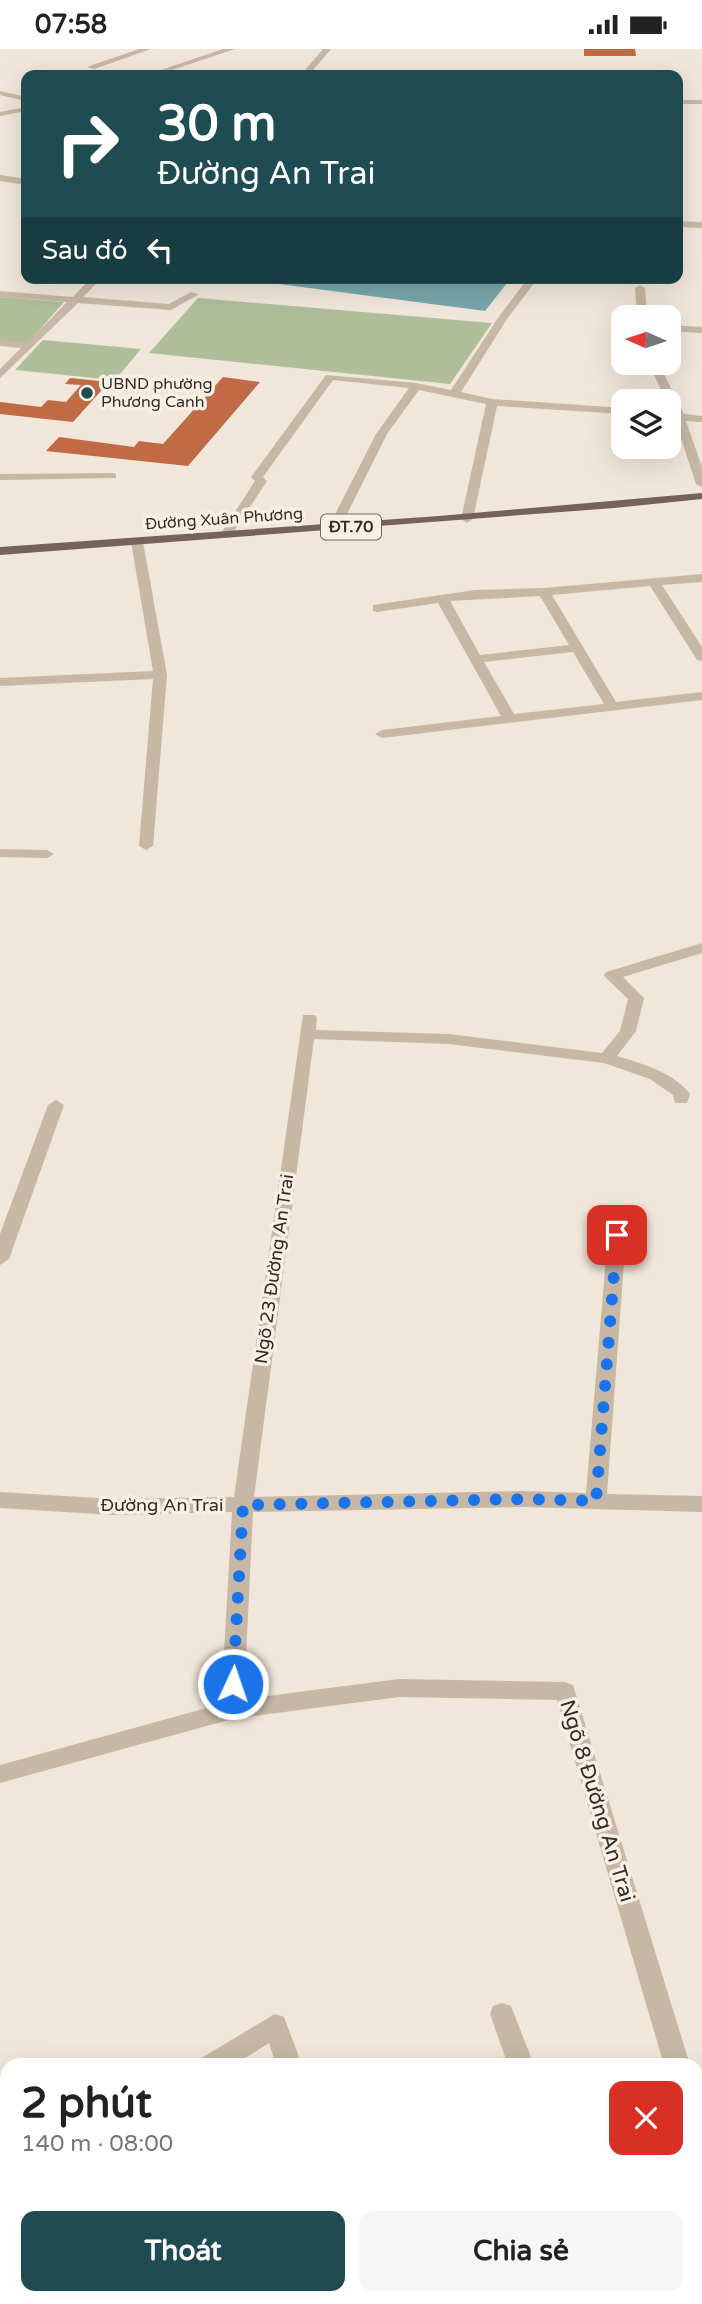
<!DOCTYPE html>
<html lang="vi">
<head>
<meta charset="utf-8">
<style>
	body { margin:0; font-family:"Varela Round",sans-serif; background:#f6f6f6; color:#222; height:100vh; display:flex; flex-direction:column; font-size:26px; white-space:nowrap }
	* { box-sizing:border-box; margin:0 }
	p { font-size:23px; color:#767676 }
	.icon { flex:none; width:38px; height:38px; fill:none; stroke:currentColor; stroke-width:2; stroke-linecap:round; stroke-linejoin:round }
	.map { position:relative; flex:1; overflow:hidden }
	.drawer { position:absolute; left:0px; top:2009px; width:704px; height:247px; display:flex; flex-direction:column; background:#fff; border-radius:21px 21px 0 0; box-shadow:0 7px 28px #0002 }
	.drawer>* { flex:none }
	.top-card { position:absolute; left:21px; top:21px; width:662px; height:214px; border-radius:14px; box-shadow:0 7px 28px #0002; background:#1e4c52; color:#fff; overflow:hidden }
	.needle { width:46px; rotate:273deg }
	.fabs { position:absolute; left:611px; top:256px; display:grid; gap:14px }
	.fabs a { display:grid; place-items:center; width:70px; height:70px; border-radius:14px; background:#fff; box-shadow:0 7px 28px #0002; font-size:35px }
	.pin { position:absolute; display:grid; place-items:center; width:60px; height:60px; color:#fff; margin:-30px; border-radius:14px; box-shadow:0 4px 10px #0006 }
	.me { position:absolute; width:77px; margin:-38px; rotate:3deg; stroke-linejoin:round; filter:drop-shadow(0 0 5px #0008) }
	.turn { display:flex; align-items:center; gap:24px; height:147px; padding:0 21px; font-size:32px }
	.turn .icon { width:91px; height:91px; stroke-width:2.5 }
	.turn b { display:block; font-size:49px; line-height:60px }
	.then { display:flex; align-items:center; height:66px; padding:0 21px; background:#0003; gap:14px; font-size:26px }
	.round { display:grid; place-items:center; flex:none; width:74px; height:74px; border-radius:14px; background:#f6f6f6 }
	.headline { display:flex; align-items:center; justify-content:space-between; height:119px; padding:0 21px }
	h1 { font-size:42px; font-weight:700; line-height:52px }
	.primary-button { display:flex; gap:14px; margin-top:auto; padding:14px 21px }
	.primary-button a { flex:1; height:80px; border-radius:14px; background:#1e4c52; color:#fff; font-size:28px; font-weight:700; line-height:80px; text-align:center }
	.primary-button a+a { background:#f6f6f6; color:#222 }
	.status { display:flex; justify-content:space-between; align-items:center; height:49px; padding:0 35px; background:#fff; direction:ltr }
	.status svg { height:19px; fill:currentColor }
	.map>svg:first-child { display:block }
	.green { fill:#afbe99 }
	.water { fill:#79a6ab }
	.building { fill:#c16b46 }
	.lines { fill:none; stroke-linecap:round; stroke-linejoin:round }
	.minor { fill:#c7b7a5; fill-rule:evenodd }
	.major { fill:#756358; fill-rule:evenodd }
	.route { stroke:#1a73e8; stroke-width:12; stroke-dasharray:0 21.6 }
	.poi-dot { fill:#1e4c52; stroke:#f8f0e4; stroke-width:2.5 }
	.labels { text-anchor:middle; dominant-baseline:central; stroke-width:7; stroke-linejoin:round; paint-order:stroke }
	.far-poi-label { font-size:16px; fill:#332b26; stroke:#f8f0e4; text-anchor:start }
	.far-street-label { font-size:16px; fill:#332b26; stroke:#f8f0e4 }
	.shield { fill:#f8f0e4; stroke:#6e665f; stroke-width:2 }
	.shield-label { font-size:16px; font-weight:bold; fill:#332b26 }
	.street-label { font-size:18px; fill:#332b26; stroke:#f8f0e4 }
	.near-street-label { font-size:21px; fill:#332b26; stroke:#f8f0e4 }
</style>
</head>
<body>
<div class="status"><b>07:58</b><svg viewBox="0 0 49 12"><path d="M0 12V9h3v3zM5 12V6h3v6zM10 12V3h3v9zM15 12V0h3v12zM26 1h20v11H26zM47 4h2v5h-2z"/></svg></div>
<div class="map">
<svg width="702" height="2255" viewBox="0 0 702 2255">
	<rect width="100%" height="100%" fill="#f0e6d9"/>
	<g class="green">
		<polygon points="0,248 64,253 27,295 0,293"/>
		<polygon points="198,249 492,274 450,335 149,304"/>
		<polygon points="43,291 141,300 115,331 15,321"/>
	</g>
	<polygon class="water" points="232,229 511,229 485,262"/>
	<g class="building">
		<polygon points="584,0 635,0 636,7 584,7"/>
		<polygon points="223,328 260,333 188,417 46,402 59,388 134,398 139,392 163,395"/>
		<polygon points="70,329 109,333 73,373 0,365 0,353 41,358 48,351 66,353 81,336 65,335"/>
	</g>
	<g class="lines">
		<g class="minor">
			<polygon points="139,0 151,0 94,20 87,18"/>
			<polygon points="223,0 235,0 157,26 146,26"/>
			<polygon points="323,0 331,0 309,26 301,26"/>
			<polygon points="0,42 26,48 26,52 0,46"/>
			<rect x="677" y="51" width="25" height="4"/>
			<polygon points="26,58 26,62 0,67 0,63"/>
			<polygon points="0,126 26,130 26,136 0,132"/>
			<polygon points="677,172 702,173 702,179 677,178"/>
			<polygon points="91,229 102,229 83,248 169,255 191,243 199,245 171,261 78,254 0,329 0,320 21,299 0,297 0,291 27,294 67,253 0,248 0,242 73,248"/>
			<polygon points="528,229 538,229 507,270 461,343 492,350 623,359 623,365 497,357 473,470 467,474 461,470 486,355 419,341 387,385 340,479 334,483 328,479 376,385 409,339 333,331 263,428 267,432 231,487 223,487 221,484 255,432 251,428 326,326 416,334 451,341 498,269"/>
			<polygon points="640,236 645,239 647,268 637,268 635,239"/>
			<polygon points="668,276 702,278 702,284 668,282"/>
			<polygon points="648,313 658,313 684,365 702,367 702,373 686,372 702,418 702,438 696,435 675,371 668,370 668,364 672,364"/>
			<polygon points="112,424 116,425 116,429 0,431 0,425"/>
			<polygon points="137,489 143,493 167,626 153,797 146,801 139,797 153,630 0,637 0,629 153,622 131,493"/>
			<path d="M702,525V533L662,536L702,598V612L697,611L650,537L552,546L616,653L702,643V651L382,689L375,685L382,681L501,667L438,554L377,563L373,562V556L475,541L544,539ZM540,547L569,596L480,606L450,552ZM573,603L604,655L514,665L484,613Z"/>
			<polygon points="0,800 47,801 54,805 47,809 0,808"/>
			<path d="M702,894V904L623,928L644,949L636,982L617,1007C643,1015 673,1023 690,1045L687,1054H675L673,1046L650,1030L604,1014L449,995L314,990L254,1448L524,1442L586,1444L608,1186L617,1180L626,1186L607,1445L702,1447V1463L524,1458L253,1463L244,1650L399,1630L565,1633L573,1636L690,2016H664L557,1651L399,1648L232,1670L0,1734V1716L221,1655L232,1463L113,1466L0,1459V1443L113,1450L234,1448L303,966H315L317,969L316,981L449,985L602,1004L620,982L628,950L606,929L604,926L606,923Z"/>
			<polygon points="56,1051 64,1056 9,1210 0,1216 0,1185 48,1056"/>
			<polygon points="502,1954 511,1957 534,2016 508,2016 490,1965 493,1957"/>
			<polygon points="275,1965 284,1968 302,2016 276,2016 269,1994 234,2016 199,2016 203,2008"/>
			<polygon points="696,2070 702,2072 702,2128 696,2130"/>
			<polygon points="7,2089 7,2114 2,2115 7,2117 7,2153 0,2150 0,2091"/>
			<polygon points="52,2249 81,2249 84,2255 55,2255"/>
			<polygon points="362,2249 390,2249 392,2255 364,2255"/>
			<polygon points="596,2249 624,2249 626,2255 598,2255"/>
		</g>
		<polygon class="major" points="702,444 702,450 614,459 0,506 0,498 439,467"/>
	</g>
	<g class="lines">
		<polyline class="route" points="233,1635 243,1456 524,1450 596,1452 617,1186"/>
	</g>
	<circle class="poi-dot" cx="87" cy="344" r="7"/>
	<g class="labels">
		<g class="far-poi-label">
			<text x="101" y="335">UBND phường<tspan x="101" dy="18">Phương Canh</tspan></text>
		</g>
		<g class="far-street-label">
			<text transform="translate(224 470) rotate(-4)">Đường Xuân Phương</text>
		</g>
		<rect class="shield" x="321" y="465.5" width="60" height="25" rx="5"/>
		<g class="shield-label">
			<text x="351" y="478">ĐT.70</text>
		</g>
		<g class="street-label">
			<text transform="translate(274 1220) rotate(-82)">Ngõ 23 Đường An Trai</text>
			<text x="162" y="1456">Đường An Trai</text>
		</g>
		<g class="near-street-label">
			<text transform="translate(597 1752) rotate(73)">Ngõ 8 Đường An Trai</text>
		</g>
	</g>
</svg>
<div class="fabs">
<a><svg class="needle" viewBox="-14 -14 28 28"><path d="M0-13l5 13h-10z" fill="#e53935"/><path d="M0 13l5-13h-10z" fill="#767676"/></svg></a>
<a><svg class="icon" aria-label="layers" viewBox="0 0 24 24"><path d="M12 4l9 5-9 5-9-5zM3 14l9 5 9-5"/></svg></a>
</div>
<div class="pin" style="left:617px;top:1186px;background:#d93025"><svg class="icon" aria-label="arrive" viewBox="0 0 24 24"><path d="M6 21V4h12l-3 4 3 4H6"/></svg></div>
<svg class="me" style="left:233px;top:1635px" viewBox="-20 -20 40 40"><circle r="17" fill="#1a73e8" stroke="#fff" stroke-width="3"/><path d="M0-11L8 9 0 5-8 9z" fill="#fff"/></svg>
<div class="top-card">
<div class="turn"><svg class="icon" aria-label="right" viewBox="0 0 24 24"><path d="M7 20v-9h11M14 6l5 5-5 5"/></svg><div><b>30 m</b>Đường An Trai</div></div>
<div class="then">Sau đó<svg class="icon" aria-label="left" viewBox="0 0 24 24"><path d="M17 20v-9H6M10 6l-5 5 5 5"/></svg></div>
</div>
<section class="drawer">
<div class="headline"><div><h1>2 phút</h1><p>140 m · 08:00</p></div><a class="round" style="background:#d93025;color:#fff"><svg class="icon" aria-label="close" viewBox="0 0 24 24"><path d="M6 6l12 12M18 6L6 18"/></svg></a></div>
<div class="primary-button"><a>Thoát</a><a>Chia sẻ</a></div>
</section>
</div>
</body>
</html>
